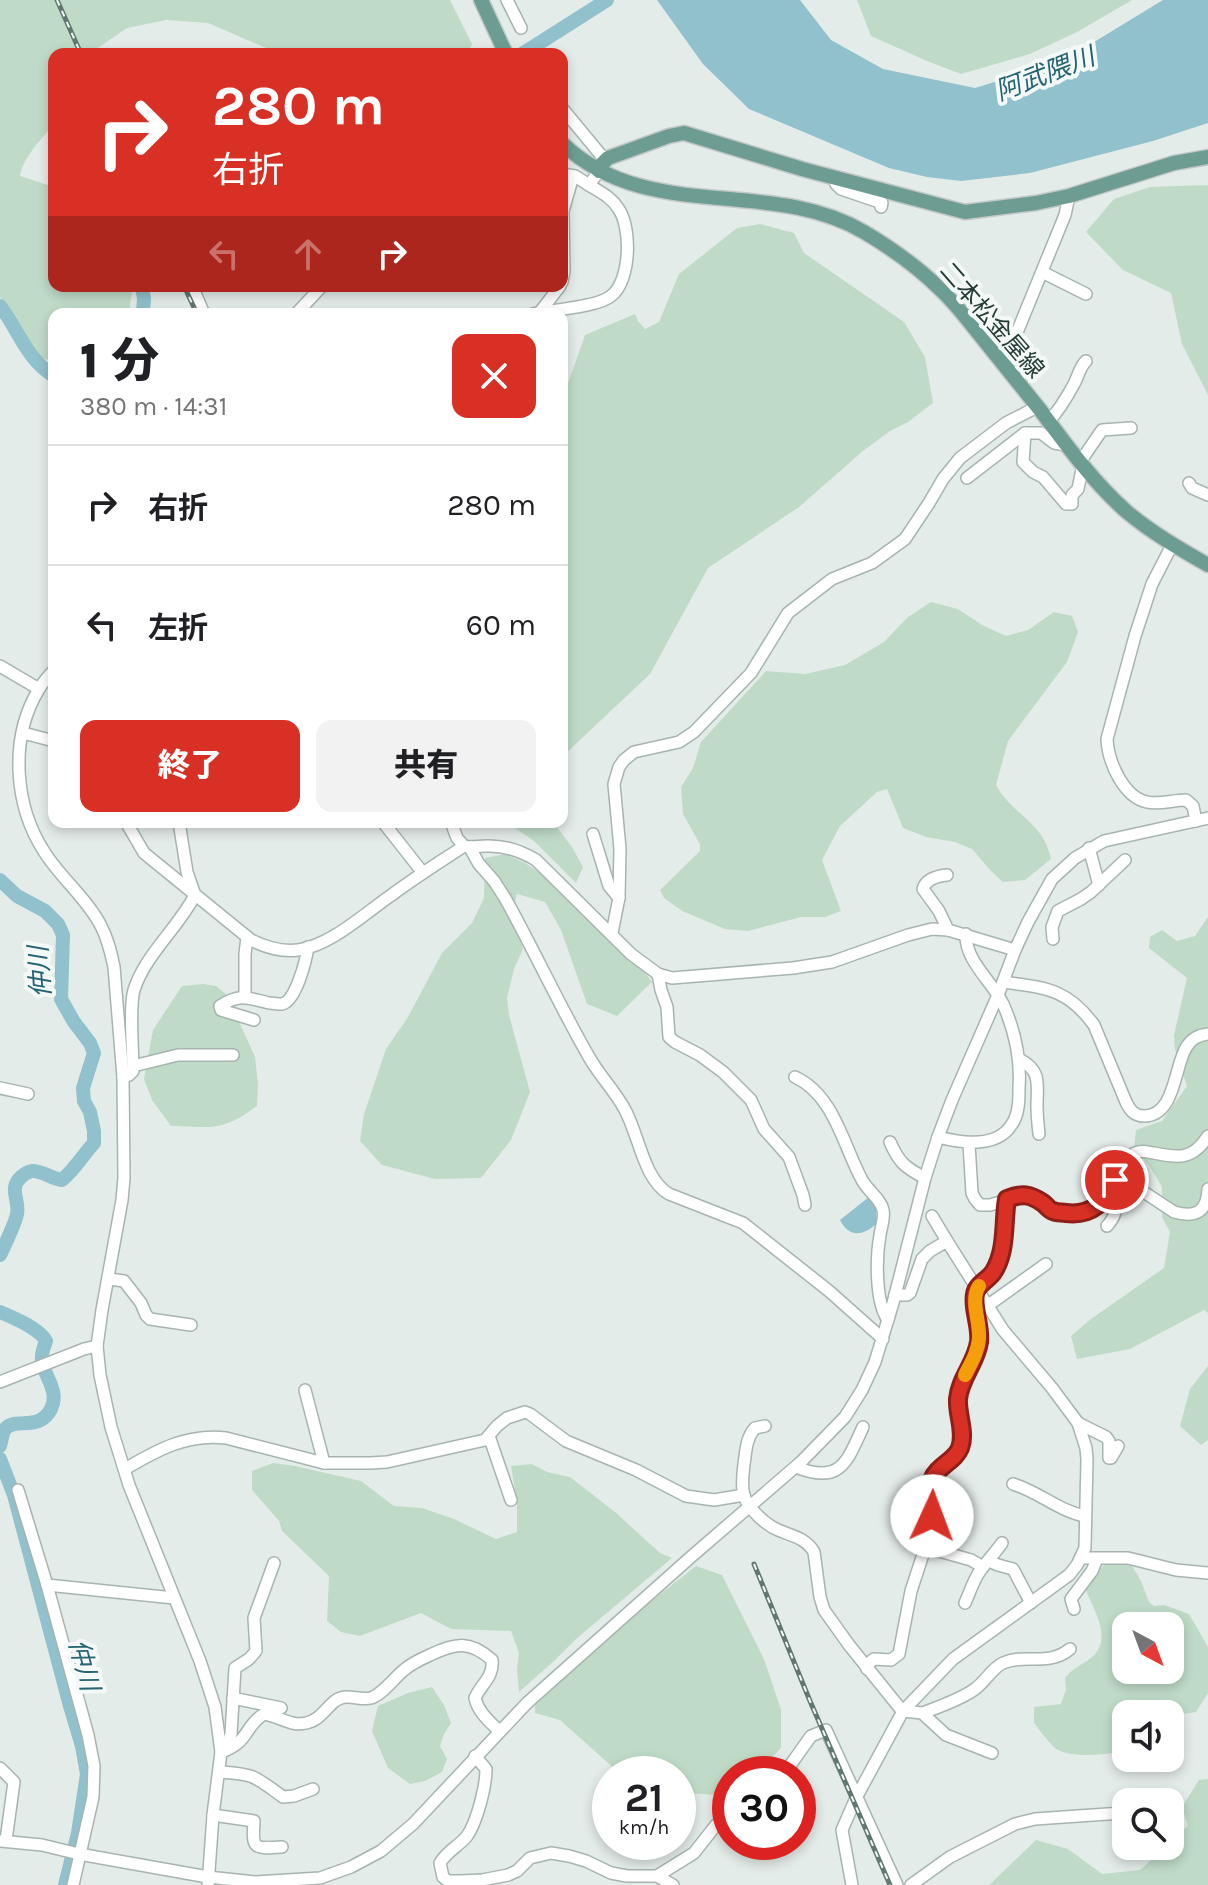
<!DOCTYPE html>
<html lang="ja">
<head>
<meta charset="utf-8">
<style>
	body { margin:0; font-family:Karla,"Noto Sans JP",sans-serif; background:#f2f2f2; color:#202124; height:100vh; display:flex; flex-direction:column; font-size:30px; white-space:nowrap }
	* { box-sizing:border-box; margin:0 }
	p { font-size:26px; color:#757577 }
	.icon { flex:none; width:44px; height:44px; fill:none; stroke:currentColor; stroke-width:2; stroke-linecap:round; stroke-linejoin:round }
	.map { position:relative; flex:1; overflow:hidden }
	.sheet { position:absolute; left:48px; top:308px; width:520px; height:520px; display:flex; flex-direction:column; background:#fff; border-radius:16px; box-shadow:0 4px 12px #0003 }
	.sheet>* { flex:none }
	.hud { position:absolute; left:48px; top:48px; width:520px; height:244px; border-radius:16px; box-shadow:0 4px 12px #0003; background:#d93025; color:#fff; overflow:hidden }
	.needle { width:52px; rotate:139deg }
	.controls { position:absolute; left:1112px; top:1612px; display:grid; gap:16px }
	.controls a { display:grid; place-items:center; width:72px; height:72px; border-radius:16px; background:#fff; box-shadow:0 4px 12px #0003; font-size:40px }
	.speed { position:absolute; left:592px; top:1756px; display:flex; gap:16px; font-size:40px; font-weight:700; text-align:center }
	.speed>* { display:grid; place-content:center; width:104px; height:104px; border-radius:50%; background:#fff; box-shadow:0 4px 12px #0003; line-height:1 }
	.speed small { font-size:20px; font-weight:400 }
	.speed .limit { border:12px solid #d22; background:#fff; color:#111 }
	.pin { position:absolute; display:grid; place-items:center; width:68px; height:68px; color:#fff; margin:-34px; border:4px solid #fff; border-radius:50%; box-shadow:0 2px 8px #0007 }
	.me { position:absolute; width:88px; margin:-44px; rotate:2deg; stroke-linejoin:round; filter:drop-shadow(0 0 6px #0008) }
	.turn { display:flex; align-items:center; gap:28px; height:168px; padding:0 32px; font-size:36px }
	.turn .icon { width:104px; height:104px; stroke-width:2.5 }
	.turn b { display:block; font-size:56px; line-height:68px }
	.lanes { display:flex; align-items:center; height:76px; padding:0 32px; background:#0003; justify-content:center; gap:40px; direction:ltr }
	.lanes .off { opacity:.35 }
	.round { display:grid; place-items:center; flex:none; width:84px; height:84px; border-radius:16px; background:#f2f2f2 }
	.overview { display:flex; align-items:center; justify-content:space-between; height:136px; padding:0 32px }
	h1 { font-size:48px; font-weight:800; line-height:60px }
	.cta { display:flex; gap:16px; margin-top:auto; padding:16px 32px }
	.cta a { flex:1; height:92px; border-radius:16px; background:#d93025; color:#fff; font-size:32px; font-weight:800; line-height:92px; text-align:center }
	.cta a+a { background:#f2f2f2; color:#202124 }
	ul { padding:0; list-style:none }
	li { display:flex; align-items:center; gap:24px; height:120px; padding:0 32px; border-top:2px solid #e0e0e0 }
	li div { flex:1 }
	li b { display:block; font-size:30px }
	li em { font-style:normal }
	.map>svg:first-child { display:block }
	.green { fill:#bfdbc7; fill-rule:evenodd }
	.water { fill:#91c1cc }
	.lines { fill:none; stroke-linecap:round; stroke-linejoin:round }
	.river { stroke:#91c1cc; stroke-width:14 }
	.minor-casing { stroke:#a7b4b0; stroke-width:14 }
	.major-casing { stroke:#c2c8c7; stroke-width:17 }
	.minor { stroke:#fff; stroke-width:11 }
	.major { stroke:#6d9d92; stroke-width:14 }
	.rail-casing { stroke:#607772; stroke-width:5 }
	.rail { stroke:#f4f9f7; stroke-width:2; stroke-dasharray:6; stroke-linecap:butt }
	.route-casing { stroke:#8d1f18; stroke-width:20 }
	.route { stroke:#d93025; stroke-width:14 }
	.slow { stroke:#f59e0b; stroke-width:14 }
	.labels { text-anchor:middle; dominant-baseline:central; stroke-width:8; stroke-linejoin:round; paint-order:stroke }
	.street-label { font-size:24px; fill:#253c37; stroke:#f4f9f7 }
	.water-label { font-size:26px; font-style:italic; fill:#246473; stroke:#f4f9f7 }
</style>
</head>
<body>
<div class="map">
<svg width="1208" height="1885" viewBox="0 0 1208 1885">
	<rect width="100%" height="100%" fill="#e4ece9"/>
	<g class="green">
		<path d="M0,0H450L472,44L468,54H280L208,23L166,20L127,28L89,54H54V124C43,137 22,159 20,176L54,187V286H133L129,311L126,314H54V361C22,356 26,336 13,313C10,307 4,302 0,297Z"/>
		<polygon points="857,0 1132,0 1077,32 1030,54 961,74 927,61 871,36"/>
		<polygon points="1208,185 1208,395 1182,344 1171,293 1123,270 1086,232 1114,199 1150,187"/>
		<polygon points="760,224 794,233 804,253 904,322 925,357 933,403 908,422 890,431 863,451 799,507 708,568 650,674 562,757 562,452 567,444 563,398 585,335 635,314 638,321 645,329 659,322 679,274 737,228"/>
		<path d="M931,602L958,609L982,625L1006,636L1028,630L1054,612L1072,616L1078,632L1067,662L1008,741L996,785C1012,815 1044,822 1051,859L1025,880L1003,882L991,871L972,849L955,842L926,837L903,828L887,789L877,792L840,826L822,860L841,911L825,917H801L748,931L725,929L682,911L664,898L660,890L700,851V844L683,814L681,787L693,768L701,742L766,671L805,674L845,665L884,642L908,617Z"/>
		<polygon points="506,822 553,822 572,847 583,867 576,883 534,841"/>
		<path d="M506,854L525,863L553,881L643,969L652,982L617,1016L587,1004L561,930L545,902L517,894C511,913 517,930 523,949L514,969L507,998L509,1015L530,1092L511,1140L481,1178L435,1179L382,1165L360,1141L364,1114L386,1049L408,1017L442,953L472,923L484,898L485,858Z"/>
		<polygon points="1208,917 1208,1313 1204,1310 1130,1349 1077,1359 1071,1336 1091,1319 1164,1268 1170,1232 1162,1217 1162,1187 1150,1167 1134,1147 1136,1130 1162,1121 1187,1086 1175,1049 1174,1035 1187,978 1149,948 1150,937 1162,930 1177,941 1195,936"/>
		<path d="M203,984L216,986L227,995L255,1057L258,1084L257,1106C222,1132 212,1127 171,1126L152,1100L144,1079L153,1030L182,986Z"/>
		<polygon points="1208,1366 1208,1440 1201,1445 1180,1426 1190,1389"/>
		<polygon points="273,1463 295,1466 361,1481 394,1506 422,1508 454,1519 496,1539 517,1532 517,1502 511,1466 532,1464 547,1472 570,1477 615,1512 660,1553 672,1558 576,1639 555,1660 519,1692 517,1669 519,1653 511,1631 451,1629 421,1613 360,1636 341,1632 327,1621 329,1576 282,1531 279,1521 252,1490 252,1471"/>
		<path d="M1118,1563L1132,1566L1141,1581L1149,1602L1154,1606L1164,1605L1189,1614L1208,1647V1693L1196,1712L1170,1716V1714H1126V1750C1109,1755 1070,1759 1055,1748C1047,1741 1040,1730 1034,1723V1707L1061,1704L1066,1690L1065,1678C1074,1667 1080,1666 1091,1658C1113,1641 1095,1611 1086,1591L1093,1579L1104,1565ZM1126,1626H1170V1670H1126Z"/>
		<polygon points="696,1566 722,1575 764,1659 781,1710 781,1748 756,1774 730,1774 730,1787 715,1795 678,1792 678,1774 624,1774 617,1771 560,1720 535,1713 535,1706 546,1695 654,1599"/>
		<polygon points="432,1687 444,1705 451,1723 444,1734 440,1746 447,1759 442,1772 425,1781 410,1784 388,1768 372,1731 378,1706 408,1693"/>
		<polygon points="1208,1779 1208,1885 989,1885 1036,1840 1068,1849 1102,1874 1140,1870 1166,1846 1170,1846 1170,1842 1188,1826 1182,1807 1199,1780"/>
	</g>
	<g class="water">
		<polygon points="657,0 800,0 831,40 883,69 975,88 1063,61 1163,0 1208,0 1208,123 1153,141 1030,173 961,181 927,177 889,168 749,109 703,64"/>
		<path d="M869,1197L876,1206V1224C863,1236 849,1238 840,1220Z"/>
	</g>
	<g class="lines">
		<g class="river">
			<polyline points="522,54 607,0"/>
			<path d="M0,306C19,330 26,359 54,376"/>
			<polyline points="141,314 143,312 144,299 142,286"/>
			<path d="M0,880L17,896L45,911L58,924L63,935L61,999L74,1022L90,1043L94,1053L83,1088L84,1101L90,1112L94,1131V1143C83,1155 75,1169 62,1180C51,1178 40,1170 32,1171C27,1172 24,1174 21,1177C8,1189 20,1200 17,1214C16,1221 4,1247 0,1255"/>
			<path d="M0,1312C14,1318 39,1328 46,1341C44,1347 41,1353 42,1360C44,1377 60,1391 51,1409C39,1432 17,1417 6,1428C2,1432 2,1440 0,1446"/>
			<polyline points="0,1459 14,1495 70,1706 82,1746 87,1774 78,1833 65,1885"/>
		</g>
		<defs>
			<g id="minor">
				<polyline points="507,0 521,28"/>
				<polyline points="562,108 605,160"/>
				<polyline points="562,174 575,176 589,185 599,171"/>
				<polyline points="836,178 836,184 841,189 882,203 881,207"/>
				<polyline points="1042,272 1086,294"/>
				<polyline points="562,282 564,271 563,211 573,176"/>
				<polyline points="192,286 204,314"/>
				<polyline points="540,312 560,286"/>
				<polyline points="296,314 322,286"/>
				<path d="M532,314C551,310 598,307 611,296C631,281 632,227 618,208C611,197 600,192 589,185"/>
				<polyline points="1000,360 1009,352 1065,215 1069,196"/>
				<path d="M1048,422C1059,411 1067,397 1074,384C1079,375 1079,368 1086,361"/>
				<polyline points="1025,433 1023,462 1033,472 1043,477 1066,504 1072,504 1072,495 1078,489 1083,464"/>
				<polyline points="1080,462 1102,430 1131,428"/>
				<polyline points="967,478 1025,433 1041,433 1054,443 1066,445"/>
				<polyline points="1189,483 1192,488 1208,495"/>
				<path d="M1172,545L1152,584L1135,636L1107,739C1108,761 1123,797 1147,802C1159,805 1173,800 1186,800L1193,806L1196,821"/>
				<polyline points="0,666 39,689"/>
				<path d="M54,670C49,676 43,682 39,689C9,738 14,806 45,853C61,878 88,900 101,926C108,939 111,953 114,967L123,1077L124,1178L122,1200L102,1310L97,1346L100,1375L111,1427L129,1485L200,1661L215,1707L221,1752L213,1815L208,1885"/>
				<polyline points="23,733 54,741"/>
				<path d="M126,822L144,853L251,940C265,947 282,952 298,950C332,945 365,913 393,894C416,877 440,862 464,846C472,848 477,846 485,846C503,845 521,851 536,860L631,954L658,974L672,978L793,968L832,962L908,935L932,929L948,930L1015,950"/>
				<polyline points="383,822 423,873"/>
				<polyline points="451,822 457,838 464,846"/>
				<polyline points="593,834 609,886 619,898"/>
				<path d="M470,848L479,864L494,881L505,898C534,950 559,1005 589,1057C599,1075 614,1090 624,1108C639,1134 643,1179 669,1194L743,1223L829,1291L883,1339"/>
				<polyline points="1089,848 1099,885"/>
				<path d="M947,875C937,876 926,879 923,889L939,911L948,930"/>
				<polyline points="612,933 619,898 620,849 614,784 619,767 624,760 634,752 679,742 694,732 751,673 788,613 832,579 872,563 905,539 929,503 943,479 960,458 1006,423 1037,407"/>
				<polyline points="1053,939 1052,927 1058,911 1081,899 1091,892 1125,860"/>
				<polyline points="658,974 661,990 667,1007 669,1037 675,1042 700,1055 723,1072 751,1100 764,1129 789,1157 803,1195 805,1205"/>
				<path d="M1003,982C1045,988 1067,988 1094,1025L1126,1102C1130,1110 1134,1116 1144,1116C1176,1116 1174,1065 1187,1046C1192,1038 1199,1035 1208,1034"/>
				<polyline points="245,997 245,954 247,937"/>
				<path d="M254,1020L221,1010L220,1006C241,993 247,998 269,1003C271,1003 279,1004 282,1004C296,1001 306,960 308,947"/>
				<path d="M1019,1059C1042,1071 1037,1084 1037,1106C1037,1115 1038,1125 1039,1134"/>
				<polyline points="133,1066 178,1055 233,1055"/>
				<path d="M123,1077L129,1075L133,1071C133,1051 129,1007 134,990C145,955 178,928 195,895L187,872L179,822"/>
				<path d="M795,1077C834,1095 843,1145 862,1180C867,1190 881,1199 883,1210C885,1218 881,1227 880,1235C876,1257 875,1302 888,1320"/>
				<polyline points="0,1088 28,1094"/>
				<path d="M938,1137C961,1143 997,1149 1012,1124C1019,1114 1019,1100 1019,1088C1021,1059 1015,1031 1003,1004C992,981 965,961 966,934"/>
				<path d="M890,1142C899,1163 906,1168 925,1178"/>
				<path d="M969,1144L972,1193L975,1199L980,1205H990L1025,1195C1046,1198 1049,1217 1077,1213C1122,1206 1108,1166 1135,1153C1142,1150 1147,1152 1154,1153C1179,1158 1193,1160 1208,1136"/>
				<path d="M1118,1175L1174,1212C1196,1218 1207,1212 1208,1189"/>
				<polyline points="932,1216 947,1241"/>
				<path d="M1107,1226C1118,1214 1118,1204 1110,1190"/>
				<polyline points="109,1279 124,1281 141,1303 146,1315 150,1319 191,1325"/>
				<polyline points="987,1306 1046,1264"/>
				<polyline points="0,1382 84,1349 97,1346"/>
				<polyline points="305,1390 324,1463"/>
				<polyline points="1078,1423 1106,1437 1109,1441 1109,1458 1111,1458 1118,1446"/>
				<path d="M765,1426L755,1428C746,1438 746,1451 744,1464C743,1473 741,1486 744,1495C747,1508 766,1525 778,1530C792,1536 806,1538 814,1552L820,1597L824,1610L849,1645L899,1707L903,1711L922,1713L946,1735L992,1753"/>
				<polyline points="489,1436 511,1500"/>
				<path d="M796,1467C840,1485 847,1462 863,1427"/>
				<path d="M125,1469C157,1450 188,1433 226,1438L324,1463H370L387,1462L485,1440L497,1426L507,1418L525,1412L530,1414L566,1441L636,1470L686,1496L714,1500L744,1495"/>
				<path d="M1013,1484C1039,1492 1059,1511 1085,1516"/>
				<polyline points="18,1490 47,1585 88,1735 94,1766 93,1797 73,1885"/>
				<polyline points="925,1547 971,1560 983,1567"/>
				<polyline points="1081,1558 1128,1558 1176,1570 1208,1573"/>
				<polyline points="989,1561 998,1565 1013,1569 1031,1603"/>
				<polyline points="47,1585 174,1598"/>
				<path d="M965,1603C970,1592 973,1581 980,1571C987,1561 995,1553 1002,1543"/>
				<polyline points="1074,1609 1071,1599 1092,1571 1097,1559"/>
				<polyline points="867,1669 870,1662 874,1659 891,1660 899,1654 911,1591 930,1533 932,1516 931,1481 937,1472 956,1455 961,1445 958,1404 959,1389 976,1353 979,1341 979,1325 974,1297 976,1288 994,1271 1002,1252 1007,1199"/>
				<polyline points="233,1698 281,1708"/>
				<path d="M923,1713C940,1706 960,1700 975,1689C985,1682 992,1668 1003,1663C1026,1653 1048,1667 1070,1649"/>
				<polyline points="226,1750 231,1734 235,1668 249,1659 256,1651 254,1618 274,1563"/>
				<path d="M221,1752C250,1742 244,1726 264,1714C279,1716 291,1727 306,1723C320,1720 325,1709 335,1701C347,1692 358,1701 371,1698C383,1694 394,1678 404,1670C412,1663 421,1659 430,1655C455,1643 470,1640 492,1660C494,1677 481,1684 475,1698C478,1712 489,1721 499,1731"/>
				<path d="M475,1756L486,1769C486,1786 477,1822 467,1836C459,1846 447,1851 440,1863L443,1877L448,1881H461L482,1880L508,1875L517,1871L530,1858L551,1853L569,1856L586,1861L611,1873L627,1876H657L694,1853L716,1825L730,1814"/>
				<polyline points="0,1768 14,1782 6,1840"/>
				<path d="M219,1772C255,1774 254,1776 283,1797L294,1796L313,1789"/>
				<polyline points="779,1774 789,1767 811,1736 826,1730 897,1885"/>
				<path d="M213,1815L254,1821C252,1849 253,1849 282,1847"/>
				<polyline points="0,1841 42,1845 79,1854 208,1877 255,1882 320,1878 351,1867 381,1851 413,1824 527,1703 692,1556 801,1462 845,1417 862,1390 875,1362 893,1303 925,1178 938,1137 952,1100 998,995 1015,950 1028,922 1052,879 1075,858 1104,841 1208,818"/>
				<polyline points="657,1876 673,1885"/>
				<polyline points="852,1885 842,1830 856,1798 903,1711 953,1659 1069,1575 1077,1565 1085,1548 1087,1459 1086,1448 1078,1423 1052,1388 1003,1330 947,1241 930,1251 922,1259 910,1293 907,1295 895,1295"/>
				<polyline points="911,1885 950,1857 1015,1824 1035,1819 1122,1813"/>
			</g>
			<g id="major">
				<polyline points="481,0 506,54"/>
				<path d="M562,143C647,225 769,176 864,232C891,248 918,267 941,290C957,305 970,323 984,340C1003,364 1022,387 1041,411C1067,446 1094,483 1127,512C1152,533 1180,549 1208,565"/>
				<polyline points="599,171 601,165 608,158 669,136 684,133 802,169 965,212 1036,203 1069,196 1174,163 1208,157"/>
			</g>
		</defs>
		<use href="#minor" class="minor-casing"/>
		<use href="#major" class="major-casing"/>
		<use href="#minor" class="minor"/>
		<use href="#major" class="major"/>
		<defs>
			<g id="rail">
				<polyline points="57,0 81,54"/>
				<polyline points="184,286 197,314"/>
				<polyline points="754,1564 810,1701 890,1885"/>
			</g>
		</defs>
		<use href="#rail" class="rail-casing"/>
		<use href="#rail" class="rail"/>
	</g>
	<g class="lines">
		<defs>
			<path id="route" d="M932,1516C932,1505 928,1490 932,1480C937,1466 955,1461 960,1448C966,1433 957,1415 958,1399C960,1378 976,1363 979,1342C981,1326 972,1308 975,1294C977,1283 989,1280 994,1271C1007,1249 1003,1223 1007,1199C1022,1193 1030,1194 1043,1203C1047,1206 1049,1210 1053,1211C1057,1213 1062,1212 1066,1213C1093,1216 1104,1202 1115,1180"/>
		</defs>
		<use href="#route" class="route-casing"/>
		<use href="#route" class="route"/>
		<path class="slow" d="M965,1375C971,1363 978,1352 979,1338C980,1320 970,1301 979,1286"/>
	</g>
	<g class="labels">
		<g class="street-label">
			<text transform="translate(992 320) rotate(49)">二本松金屋線</text>
		</g>
		<g class="water-label">
			<text transform="translate(1045 74) rotate(-21)">阿武隈川</text>
			<text transform="translate(40 972) rotate(-94)">仲川</text>
			<text transform="translate(84 1665) rotate(75)">仲川</text>
		</g>
	</g>
</svg>
<div class="controls">
<a><svg class="needle" viewBox="-14 -14 28 28"><path d="M0-13l5 13h-10z" fill="#e53935"/><path d="M0 13l5-13h-10z" fill="#757577"/></svg></a>
<a><svg class="icon" aria-label="sound" viewBox="0 0 24 24"><path d="M4 9h4l5-4v14l-5-4H4zM17 9q2 3 0 6"/></svg></a>
<a><svg class="icon" aria-label="search" viewBox="0 0 24 24"><circle cx="10" cy="10" r="6"/><path d="M15 15l6 6"/></svg></a>
</div>
<div class="speed"><div>21<small>km/h</small></div><div class="limit">30</div></div>
<div class="pin" style="left:1115px;top:1180px;background:#d93025"><svg class="icon" aria-label="arrive" viewBox="0 0 24 24"><path d="M6 21V4h12l-3 4 3 4H6"/></svg></div>
<svg class="me" style="left:932px;top:1516px" viewBox="-20 -20 40 40"><circle r="19" fill="#fff"/><path d="M0-13L10 11 0 6-10 11z" fill="#d93025"/></svg>
<div class="hud">
<div class="turn"><svg class="icon" aria-label="right" viewBox="0 0 24 24"><path d="M7 20v-9h11M14 6l5 5-5 5"/></svg><div><b>280 m</b>右折</div></div>
<div class="lanes"><svg class="icon off" aria-label="left" viewBox="0 0 24 24"><path d="M17 20v-9H6M10 6l-5 5 5 5"/></svg><svg class="icon off" aria-label="ahead" viewBox="0 0 24 24"><path d="M12 20V5M6 11l6-6 6 6"/></svg><svg class="icon" aria-label="right" viewBox="0 0 24 24"><path d="M7 20v-9h11M14 6l5 5-5 5"/></svg></div>
</div>
<section class="sheet">
<div class="overview"><div><h1>1 分</h1><p>380 m · 14:31</p></div><a class="round" style="background:#d93025;color:#fff"><svg class="icon" aria-label="close" viewBox="0 0 24 24"><path d="M6 6l12 12M18 6L6 18"/></svg></a></div>
<ul>
<li><svg class="icon" aria-label="right" viewBox="0 0 24 24"><path d="M7 20v-9h11M14 6l5 5-5 5"/></svg><div><b>右折</b></div><em>280 m</em></li>
<li><svg class="icon" aria-label="left" viewBox="0 0 24 24"><path d="M17 20v-9H6M10 6l-5 5 5 5"/></svg><div><b>左折</b></div><em>60 m</em></li>
</ul>
<div class="cta"><a>終了</a><a>共有</a></div>
</section>
</div>
</body>
</html>
